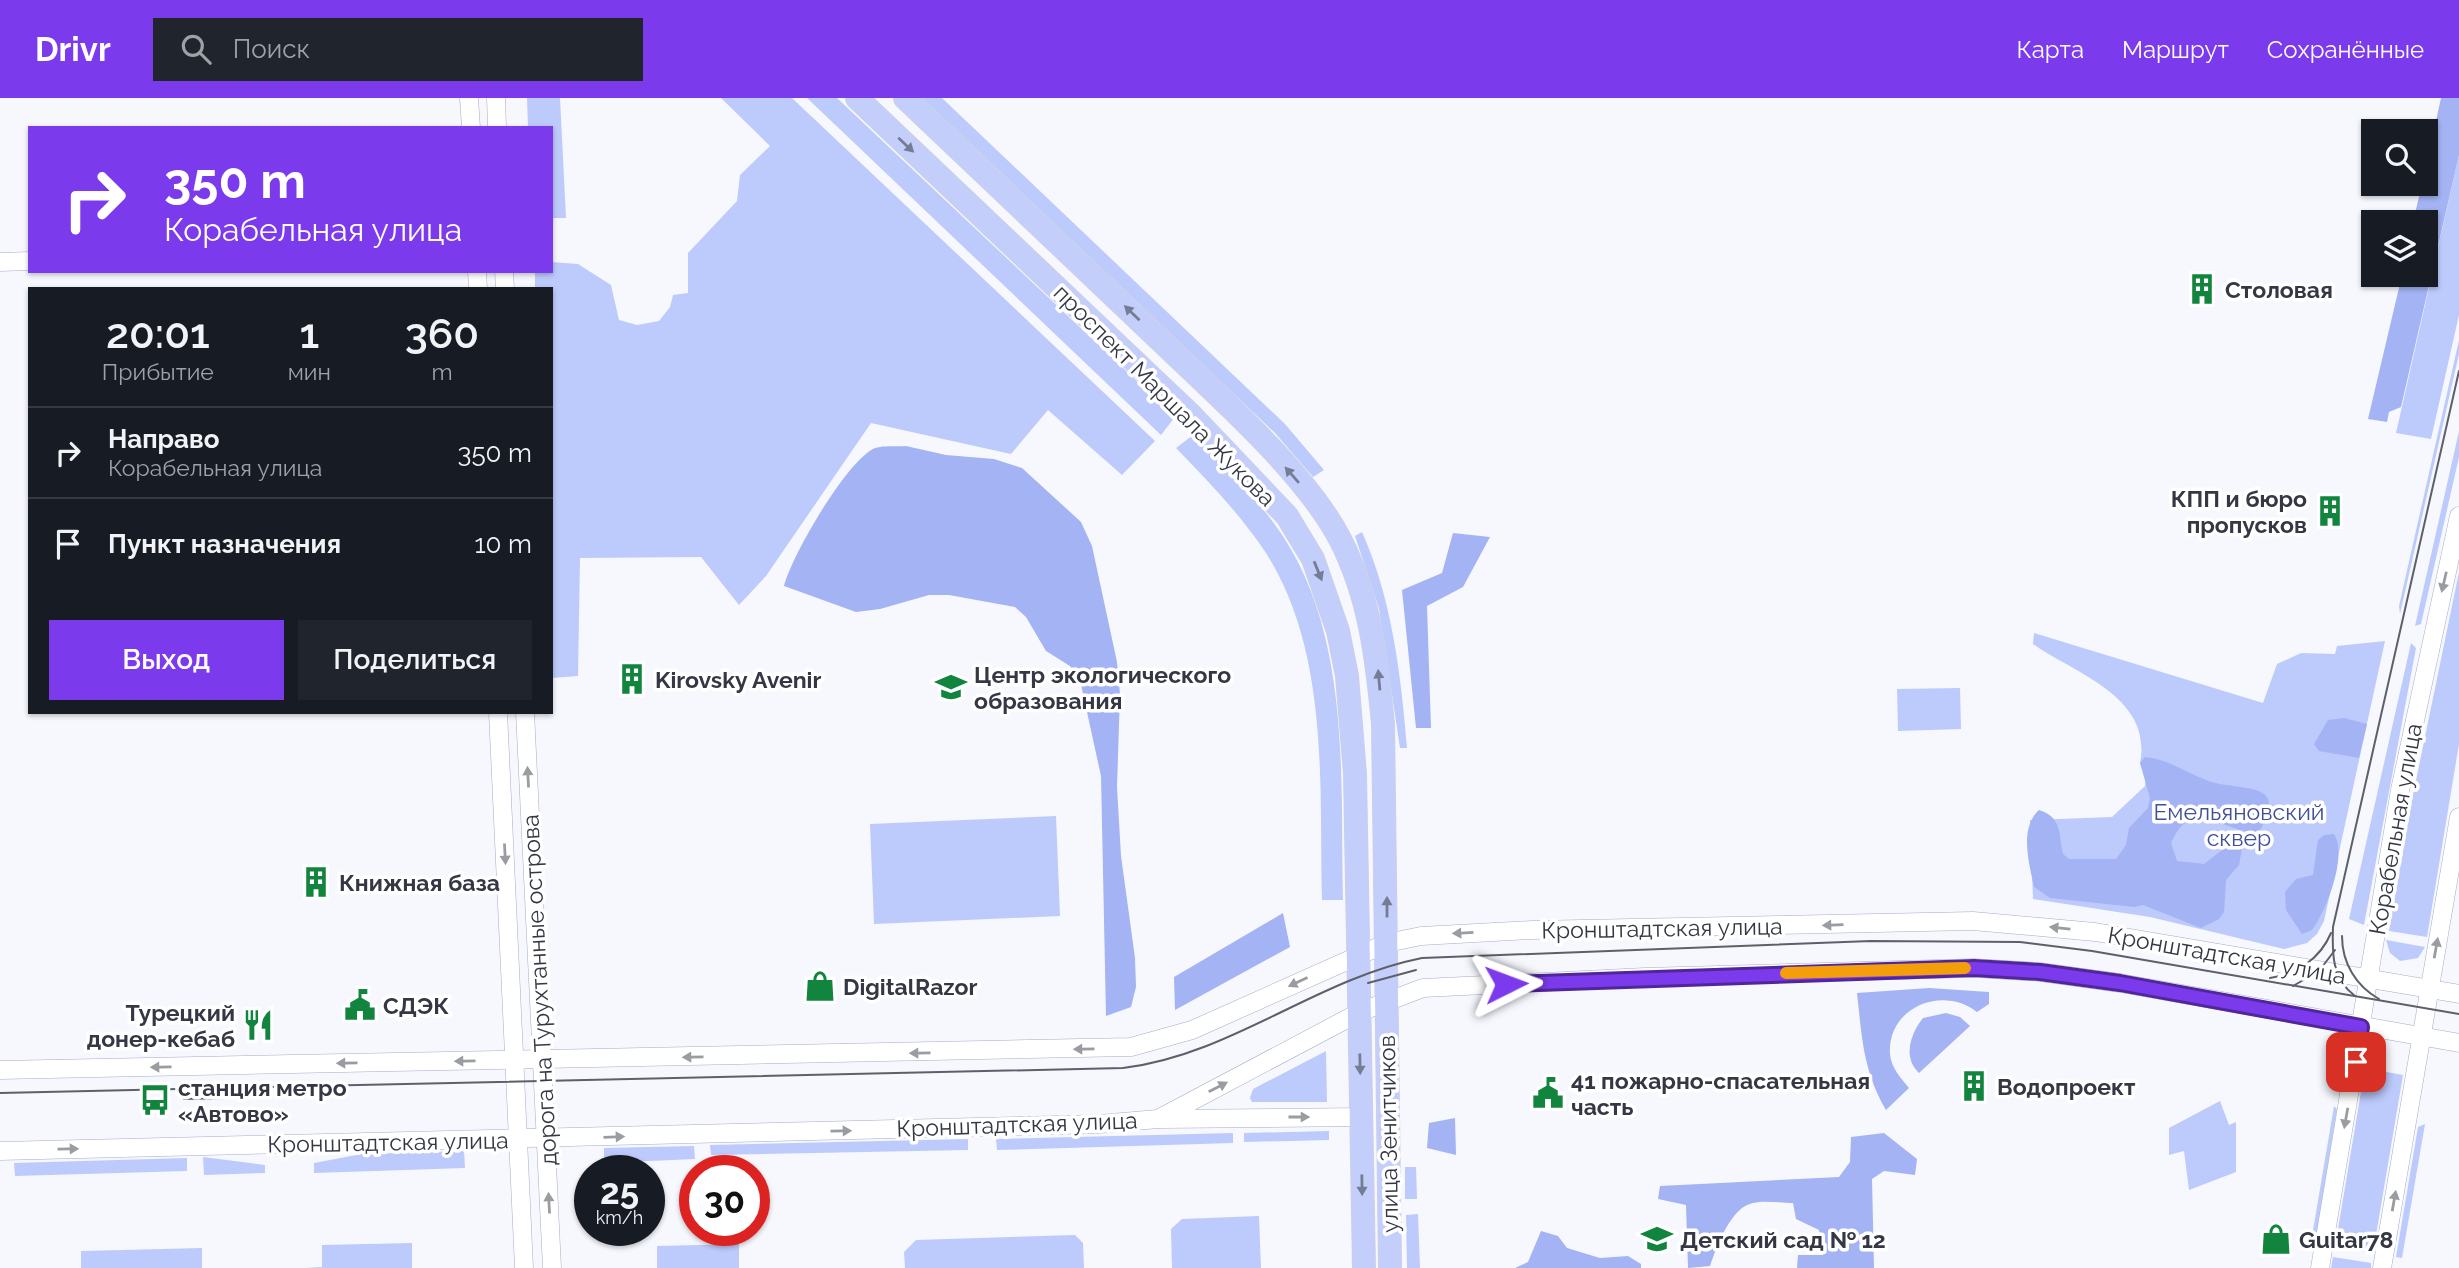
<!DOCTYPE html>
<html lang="ru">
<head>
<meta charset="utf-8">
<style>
	body { margin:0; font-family:Raleway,sans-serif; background:#20242c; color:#f1f3f6; height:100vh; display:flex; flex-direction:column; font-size:26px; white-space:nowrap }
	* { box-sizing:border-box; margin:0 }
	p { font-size:23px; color:#9ea1a6 }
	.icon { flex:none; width:38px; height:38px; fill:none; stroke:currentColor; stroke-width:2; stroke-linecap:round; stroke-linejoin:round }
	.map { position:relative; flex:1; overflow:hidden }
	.panel { position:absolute; left:28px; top:189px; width:525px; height:427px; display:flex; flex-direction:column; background:#171b24; border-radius:0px; box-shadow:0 2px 5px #0004 }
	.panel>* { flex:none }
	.guide { position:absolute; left:28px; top:28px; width:525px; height:147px; border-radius:0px; box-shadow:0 2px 5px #0004; background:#7c3aed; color:#fff; overflow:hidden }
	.tools { position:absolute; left:2361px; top:21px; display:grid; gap:14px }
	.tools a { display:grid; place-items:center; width:77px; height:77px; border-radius:0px; background:#171b24; box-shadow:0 2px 5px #0004; font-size:35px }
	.speed { position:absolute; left:574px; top:1057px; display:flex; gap:14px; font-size:35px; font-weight:700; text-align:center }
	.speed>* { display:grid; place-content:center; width:91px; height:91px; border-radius:50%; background:#171b24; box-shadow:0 2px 5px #0004; line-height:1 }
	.speed small { font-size:18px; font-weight:400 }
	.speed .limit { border:10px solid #d22; background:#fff; color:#111 }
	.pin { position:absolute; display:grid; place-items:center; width:60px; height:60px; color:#fff; margin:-30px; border-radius:14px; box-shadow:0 4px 10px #0006 }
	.me { position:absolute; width:77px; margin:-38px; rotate:87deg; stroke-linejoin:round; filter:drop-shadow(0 0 5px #0008) }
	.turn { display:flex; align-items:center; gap:24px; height:147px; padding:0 21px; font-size:32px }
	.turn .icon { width:91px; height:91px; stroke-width:2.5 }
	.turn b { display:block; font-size:49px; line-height:60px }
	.eta { display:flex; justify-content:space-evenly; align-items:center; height:119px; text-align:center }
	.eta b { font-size:42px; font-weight:600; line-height:49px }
	.cta { display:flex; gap:14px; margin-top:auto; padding:14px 21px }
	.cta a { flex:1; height:80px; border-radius:0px; background:#7c3aed; color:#fff; font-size:28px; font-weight:600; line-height:80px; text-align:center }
	.cta a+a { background:#20242c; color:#f1f3f6 }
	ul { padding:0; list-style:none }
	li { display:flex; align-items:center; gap:21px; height:91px; padding:0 21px; border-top:2px solid #363941 }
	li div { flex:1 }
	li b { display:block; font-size:26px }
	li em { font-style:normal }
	header { display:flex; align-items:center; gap:42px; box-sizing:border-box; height:98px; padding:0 35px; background:#7c3aed; color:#fff }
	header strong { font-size:33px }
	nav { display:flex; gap:38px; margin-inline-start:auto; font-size:24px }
	.search { width:490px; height:63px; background:#20242c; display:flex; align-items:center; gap:18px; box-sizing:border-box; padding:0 24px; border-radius:0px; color:#9ea1a6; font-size:26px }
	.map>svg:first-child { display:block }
	.green { fill:#bdcafc }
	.forest { fill:#a3b3f3 }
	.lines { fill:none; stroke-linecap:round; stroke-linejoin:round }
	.minor-casing { stroke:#a5acc8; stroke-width:19 }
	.major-casing { stroke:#d3d3d6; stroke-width:24 }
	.minor { stroke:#fff; stroke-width:18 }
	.major { stroke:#c4cefb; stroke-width:23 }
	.tram { stroke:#5d5f6a; stroke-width:2 }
	.oneway { fill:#757c96 }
	.oneway2 { fill:#9a9ca2 }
	.route-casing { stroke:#51269a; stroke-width:18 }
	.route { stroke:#7c3aed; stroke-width:12 }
	.slow { stroke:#f59e0b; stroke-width:12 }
	.labels { text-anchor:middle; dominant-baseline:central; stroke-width:7; stroke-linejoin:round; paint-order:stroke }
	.poi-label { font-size:23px; font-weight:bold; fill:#353844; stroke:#fff; text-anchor:start }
	.street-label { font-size:23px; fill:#353844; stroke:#fff }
	.park-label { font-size:23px; fill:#414e99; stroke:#fff }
</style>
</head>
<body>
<header>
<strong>Drivr</strong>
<div class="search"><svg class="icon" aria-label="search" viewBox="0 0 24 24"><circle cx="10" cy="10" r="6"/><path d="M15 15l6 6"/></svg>Поиск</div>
<nav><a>Карта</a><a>Маршрут</a><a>Сохранённые</a></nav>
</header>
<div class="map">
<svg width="2459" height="1170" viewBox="0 0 2459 1170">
	<rect width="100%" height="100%" fill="#f6f8fe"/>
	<g class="green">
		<polygon points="527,0 560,0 566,120 551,120 551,30 528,30"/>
		<polygon points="721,0 792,0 1155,343 1122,377 1048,312 1011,356 871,325 766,478 739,507 701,459 580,460 578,578 552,580 551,191 535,191 535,173 551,173 551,164 578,166 611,187 619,222 637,227 659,223 670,209 673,197 688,195 688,155 737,103 740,77 770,48"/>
		<polygon points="807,0 837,0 1175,319 1161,337"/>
		<polygon points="922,0 942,0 1285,326 1324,372 1313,379 1275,335"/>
		<polygon points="2459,57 2459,217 2431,341 2396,335"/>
		<polygon points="2459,242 2459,256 2400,516 2399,508"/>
		<polygon points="2459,333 2459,359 2421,526 2415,528"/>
		<path d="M1193,337C1221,365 1249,392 1273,424C1352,529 1340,677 1343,802H1322C1319,689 1330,556 1266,455C1240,416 1208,383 1176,350Z"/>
		<path d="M1362,434C1392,501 1401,577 1407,650H1400L1379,511L1355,438Z"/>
		<polygon points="2459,474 2459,646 2427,839 2389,833 2413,697"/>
		<path d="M2034,535L2263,605L2277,566L2301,555L2335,556L2337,548L2385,543L2324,823L2317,836L2307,845L2284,851L2150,819L2033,801L2030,722L2112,719L2145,688L2148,660L2140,665C2153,599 2076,576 2033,546Z"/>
		<polygon points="2411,545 2416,550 2364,827 2349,821"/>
		<polygon points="1960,590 1961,631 1898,633 1897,591"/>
		<polygon points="1056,718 1060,818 874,826 870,726"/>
		<polygon points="2386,842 2425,849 2418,860 2400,863 2390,855"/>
		<polygon points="1326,953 1327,1004 1252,1004 1250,1000 1253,991"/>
		<polygon points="2365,970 2403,977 2373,1155 2335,1149"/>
		<polygon points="2220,1003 2229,1027 2236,1024 2236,1074 2189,1092 2184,1053 2169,1057 2169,1030"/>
		<polygon points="2334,1008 2337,1011 2315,1145 2311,1144"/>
		<polygon points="2425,1026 2402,1160 2396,1159 2418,1029"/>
		<polygon points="1329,1033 1329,1042 1244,1044 1244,1035"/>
		<polygon points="1233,1035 1233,1045 997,1052 996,1041"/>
		<polygon points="968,1041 968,1052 711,1057 710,1047"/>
		<polygon points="694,1048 695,1061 604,1065 604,1050"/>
		<polygon points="464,1053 465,1070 314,1075 314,1065 362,1056"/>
		<polygon points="203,1059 265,1067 265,1075 204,1077"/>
		<polygon points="187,1060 187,1073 15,1078 14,1065"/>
		<polygon points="1405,1069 1416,1069 1417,1101 1405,1101"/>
		<polygon points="1418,1116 1420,1170 1407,1170 1406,1117"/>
		<polygon points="1259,1118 1261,1170 1172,1170 1171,1131 1182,1121"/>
		<polygon points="1075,1137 1083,1145 1084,1170 905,1170 904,1154 916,1142"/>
		<polygon points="412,1145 412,1170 304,1170 322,1169 322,1147"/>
		<polygon points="739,1146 739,1170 657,1170 657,1148"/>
		<polygon points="202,1150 202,1170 81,1170 81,1153"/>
		<polygon points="2333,1159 2371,1165 2371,1170 2331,1170"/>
	</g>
	<g class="forest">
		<polygon points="2441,0 2459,0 2459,57 2401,309 2389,314 2387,324 2368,321 2402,177 2426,177 2426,124 2413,124 2422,86 2426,86 2426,69"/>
		<path d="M906,348L946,357L994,361L1022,370L1081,424L1092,448L1117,564L1120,596L1117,689L1121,758L1135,860L1136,889L1131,909L1106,918L1101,678L1080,582L1070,568L1046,553L1026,519L1015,509L949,497H929L880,511L856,514L784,488C792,457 845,366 873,351C881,347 896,349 906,348Z"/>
		<polygon points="1453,435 1490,439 1463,489 1427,508 1431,630 1416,630 1402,492 1442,475"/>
		<polygon points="2344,620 2367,626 2359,660 2319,653 2314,646 2328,622"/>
		<path d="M2145,659C2167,661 2186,674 2206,682C2237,695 2292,679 2259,734C2221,736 2194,694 2171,745L2177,763L2204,766L2226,749L2242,750L2239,767L2226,782L2224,814L2219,821L2201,830L2143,807L2134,809L2050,800L2034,789C2029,765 2019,730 2039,712C2063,720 2058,735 2063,756L2069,761H2116L2126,747L2129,730L2148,710L2150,700L2140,665Z"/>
		<path d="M2334,736C2348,758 2326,813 2312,832L2302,836L2286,812L2285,794L2296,781L2313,777L2318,742L2324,737Z"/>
		<polygon points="1283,815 1290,849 1175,912 1174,879"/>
		<path d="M1929,890L1989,894V906L1977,914C1943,887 1887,909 1890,956C1891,970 1901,980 1909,990L1886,1012C1863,972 1862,940 1857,895Z"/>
		<path d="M1946,915L1960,919L1970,928L1919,975C1902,959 1911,935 1923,920Z"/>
		<polygon points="1455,1020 1456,1057 1427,1050 1429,1025"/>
		<path d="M1884,1035L1917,1061L1915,1077L1884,1073L1872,1081L1874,1170H1797L1798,1157H1823L1819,1132L1796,1121L1793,1105C1781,1105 1765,1102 1753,1105C1731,1109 1717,1148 1710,1168L1688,1170L1686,1107L1658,1101L1660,1088L1839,1079L1850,1064L1851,1039Z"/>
		<polygon points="1541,1133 1558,1138 1567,1150 1600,1160 1628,1158 1641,1166 1641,1170 1515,1170 1528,1164"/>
	</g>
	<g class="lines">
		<defs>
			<g id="minor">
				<polyline points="469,0 471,30"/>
				<polyline points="496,0 497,30"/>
				<polyline points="0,164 30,163"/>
				<polyline points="477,173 478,191"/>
				<polyline points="504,173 505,191"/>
				<polyline points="498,614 524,1170"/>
				<polyline points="525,614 552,1170"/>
				<polyline points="0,972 1131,949 1192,932 1387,845 1421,838 1532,832 1973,823 2095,834 2459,896"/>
				<polyline points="1161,1021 1361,1019"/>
				<polyline points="0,1053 1099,1026 1158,1021 1360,914 1423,890 1645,879 1974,870 2040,874 2120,885 2459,945"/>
				<polyline points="2320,1170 2400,692 2459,418"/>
				<polyline points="2382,1170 2459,719"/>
			</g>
			<g id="major">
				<polyline points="857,0 1191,317 1287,418 1313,461 1338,533 1347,578 1355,676 1364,1170"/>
				<path d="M905,0C991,82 1077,163 1163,245C1218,298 1305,374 1340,441C1370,499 1377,562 1383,626L1390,1170"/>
			</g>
		</defs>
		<use href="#minor" class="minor-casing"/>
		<use href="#major" class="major-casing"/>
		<use href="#minor" class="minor"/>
		<use href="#major" class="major"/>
		<g class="tram">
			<path d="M2342,838C2342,865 2356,888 2379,901"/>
			<path d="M2270,880C2297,876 2320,861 2331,835"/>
			<polyline points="1368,885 1416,872"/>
			<polyline points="2293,888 2319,873 2335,852"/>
			<path d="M2355,898C2332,881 2332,856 2333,829L2459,273"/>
			<path d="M0,995L1123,970C1231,957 1316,881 1422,860L1871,843L2020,844L2092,853L2459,916"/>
			<polyline points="184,1001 268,999"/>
		</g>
	</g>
	<defs><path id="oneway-solid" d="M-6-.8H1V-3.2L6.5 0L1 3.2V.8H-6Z" transform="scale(1.75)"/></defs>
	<g class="oneway">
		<use href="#oneway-solid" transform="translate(906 47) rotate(43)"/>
		<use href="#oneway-solid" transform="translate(1132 215) rotate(-136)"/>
		<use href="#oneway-solid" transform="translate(1292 377) rotate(-131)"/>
		<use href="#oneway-solid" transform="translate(1318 473) rotate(68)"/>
		<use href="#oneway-solid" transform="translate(1379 582) rotate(-95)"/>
		<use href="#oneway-solid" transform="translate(1387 809) rotate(-90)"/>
		<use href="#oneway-solid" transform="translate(1360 966) rotate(89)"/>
		<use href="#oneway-solid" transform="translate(1362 1087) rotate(89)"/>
	</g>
	<g class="oneway2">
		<use href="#oneway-solid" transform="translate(2444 484) rotate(103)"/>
		<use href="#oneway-solid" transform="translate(528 679) rotate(-93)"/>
		<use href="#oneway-solid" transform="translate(505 756) rotate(87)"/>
		<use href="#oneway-solid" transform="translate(1833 827) rotate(178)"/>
		<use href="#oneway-solid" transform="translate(2060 830) rotate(-174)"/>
		<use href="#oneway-solid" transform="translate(1463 835) rotate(177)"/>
		<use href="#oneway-solid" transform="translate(2436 850) rotate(-80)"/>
		<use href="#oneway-solid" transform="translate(1298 884) rotate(155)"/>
		<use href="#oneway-solid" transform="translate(1084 951) rotate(179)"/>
		<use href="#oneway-solid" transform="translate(920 955) rotate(179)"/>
		<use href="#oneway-solid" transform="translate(693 959) rotate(179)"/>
		<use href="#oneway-solid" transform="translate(465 963) rotate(179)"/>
		<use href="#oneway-solid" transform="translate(347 965) rotate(179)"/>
		<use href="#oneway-solid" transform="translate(161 969) rotate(179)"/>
		<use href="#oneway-solid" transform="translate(1218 989) rotate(-27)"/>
		<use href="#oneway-solid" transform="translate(1299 1019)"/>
		<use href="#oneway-solid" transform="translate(2346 1020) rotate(100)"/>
		<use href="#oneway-solid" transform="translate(841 1033) rotate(-1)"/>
		<use href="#oneway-solid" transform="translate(614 1039) rotate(-2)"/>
		<use href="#oneway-solid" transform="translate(68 1051) rotate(-1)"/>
		<use href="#oneway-solid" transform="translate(2394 1103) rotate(-80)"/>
		<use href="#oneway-solid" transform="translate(549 1105) rotate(-93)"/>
	</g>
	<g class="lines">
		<defs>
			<polyline id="route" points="1506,886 1974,870 2040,874 2120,885 2361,929 2356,964"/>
		</defs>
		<use href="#route" class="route-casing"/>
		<use href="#route" class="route"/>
		<polyline class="slow" points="1786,875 1965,870"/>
	</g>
	<defs>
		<symbol id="building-bare" viewBox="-9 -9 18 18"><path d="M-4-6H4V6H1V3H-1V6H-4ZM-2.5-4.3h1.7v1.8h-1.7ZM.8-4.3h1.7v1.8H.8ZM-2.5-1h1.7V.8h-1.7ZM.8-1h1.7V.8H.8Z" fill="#11843d" stroke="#fff" stroke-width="2.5" paint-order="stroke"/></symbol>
		<symbol id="school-bare" viewBox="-9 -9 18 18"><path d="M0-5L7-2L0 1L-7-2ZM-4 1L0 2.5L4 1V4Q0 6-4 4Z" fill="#11843d" stroke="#fff" stroke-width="2.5" paint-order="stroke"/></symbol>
		<symbol id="shop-bare" viewBox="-9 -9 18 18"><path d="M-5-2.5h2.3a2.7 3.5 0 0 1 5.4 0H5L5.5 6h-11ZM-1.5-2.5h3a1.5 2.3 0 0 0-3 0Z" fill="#11843d" stroke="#fff" stroke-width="2.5" paint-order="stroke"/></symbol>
		<symbol id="civic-bare" viewBox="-9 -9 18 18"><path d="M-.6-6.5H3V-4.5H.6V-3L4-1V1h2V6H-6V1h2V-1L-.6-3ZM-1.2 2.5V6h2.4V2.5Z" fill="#11843d" stroke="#fff" stroke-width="2.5" paint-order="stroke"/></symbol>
		<symbol id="restaurant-bare" viewBox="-9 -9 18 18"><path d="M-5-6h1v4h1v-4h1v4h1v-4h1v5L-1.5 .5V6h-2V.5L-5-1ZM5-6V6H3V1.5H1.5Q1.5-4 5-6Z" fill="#11843d" stroke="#fff" stroke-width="2.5" paint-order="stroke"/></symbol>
		<symbol id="bus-bare" viewBox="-9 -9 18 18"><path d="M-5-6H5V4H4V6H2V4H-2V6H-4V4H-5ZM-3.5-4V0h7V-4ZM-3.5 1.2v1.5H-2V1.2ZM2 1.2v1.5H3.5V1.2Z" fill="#11843d" stroke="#fff" stroke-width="2.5" paint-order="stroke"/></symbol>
	</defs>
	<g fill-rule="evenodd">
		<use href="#building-bare" x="2180" y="169" width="44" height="44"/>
		<use href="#building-bare" x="2308" y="391" width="44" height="44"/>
		<use href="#building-bare" x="610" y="559" width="44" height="44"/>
		<use href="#school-bare" x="929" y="567" width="44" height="44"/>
		<use href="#building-bare" x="294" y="762" width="44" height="44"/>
		<use href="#shop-bare" x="798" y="866" width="44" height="44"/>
		<use href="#civic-bare" x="338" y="885" width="44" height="44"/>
		<use href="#restaurant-bare" x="236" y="905" width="44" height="44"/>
		<use href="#building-bare" x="1952" y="966" width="44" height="44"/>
		<use href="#civic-bare" x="1526" y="973" width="44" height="44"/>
		<use href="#bus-bare" x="133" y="980" width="44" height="44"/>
		<use href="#school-bare" x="1635" y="1119" width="44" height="44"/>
		<use href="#shop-bare" x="2254" y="1119" width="44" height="44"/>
	</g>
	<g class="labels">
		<g class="poi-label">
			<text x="2225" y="191">Столовая</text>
			<text x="2307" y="400" text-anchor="end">КПП и бюро<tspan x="2307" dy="26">пропусков</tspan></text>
			<text x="974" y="576">Центр экологического<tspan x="974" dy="26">образования</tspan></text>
			<text x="655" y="581">Kirovsky Avenir</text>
			<text x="339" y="784">Книжная база</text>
			<text x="843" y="888">DigitalRazor</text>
			<text x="383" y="907">СДЭК</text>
			<text x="235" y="914" text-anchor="end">Турецкий<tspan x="235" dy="26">донер-кебаб</tspan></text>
			<text x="1571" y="982">41 пожарно-спасательная<tspan x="1571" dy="26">часть</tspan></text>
			<text x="1997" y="988">Водопроект</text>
			<text x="178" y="989">станция метро<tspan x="178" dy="26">«Автово»</tspan></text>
			<text x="1680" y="1141">Детский сад № 12</text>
			<text x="2299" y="1141">Guitar78</text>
		</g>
		<g class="street-label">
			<text transform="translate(1165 297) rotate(45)">проспект Маршала Жукова</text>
			<text transform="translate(2395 731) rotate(-80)">Корабельная улица</text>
			<text transform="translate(1662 830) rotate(-1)">Кронштадтская улица</text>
			<text transform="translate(2227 857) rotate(10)">Кронштадтская улица</text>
			<text transform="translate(539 892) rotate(-93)">дорога на Турухтанные острова</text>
			<text transform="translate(1017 1026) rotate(-2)">Кронштадтская улица</text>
			<text transform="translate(1388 1036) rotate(-91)">улица Зенитчиков</text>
			<text transform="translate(388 1044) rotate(-1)">Кронштадтская улица</text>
		</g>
		<g class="park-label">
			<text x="2239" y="713">Емельяновский<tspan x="2239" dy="26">сквер</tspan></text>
		</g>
	</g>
</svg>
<div class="tools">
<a><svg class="icon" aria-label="search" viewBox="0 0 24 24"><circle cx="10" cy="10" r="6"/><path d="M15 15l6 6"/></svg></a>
<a><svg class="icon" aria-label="layers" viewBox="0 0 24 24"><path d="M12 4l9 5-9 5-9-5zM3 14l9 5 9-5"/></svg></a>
</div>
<div class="speed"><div>25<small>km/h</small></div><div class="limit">30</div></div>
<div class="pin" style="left:2356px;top:964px;background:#d93025"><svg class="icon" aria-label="arrive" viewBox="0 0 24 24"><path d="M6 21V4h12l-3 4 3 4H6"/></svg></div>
<svg class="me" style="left:1506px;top:886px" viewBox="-20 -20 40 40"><path d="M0-17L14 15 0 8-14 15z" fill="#7c3aed" stroke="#fff" stroke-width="4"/></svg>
<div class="guide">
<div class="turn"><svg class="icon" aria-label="right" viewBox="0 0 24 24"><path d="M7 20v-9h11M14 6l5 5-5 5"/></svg><div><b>350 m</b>Корабельная улица</div></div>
</div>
<section class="panel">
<div class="eta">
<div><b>20:01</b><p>Прибытие</p></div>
<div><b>1</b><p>мин</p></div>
<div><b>360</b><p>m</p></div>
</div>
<ul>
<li><svg class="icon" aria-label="right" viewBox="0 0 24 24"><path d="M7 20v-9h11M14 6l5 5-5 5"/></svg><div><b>Направо</b><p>Корабельная улица</p></div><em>350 m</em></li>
<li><svg class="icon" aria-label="arrive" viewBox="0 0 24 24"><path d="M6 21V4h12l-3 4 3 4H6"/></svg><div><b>Пункт назначения</b></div><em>10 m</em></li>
</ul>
<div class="cta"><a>Выход</a><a>Поделиться</a></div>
</section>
</div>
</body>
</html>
